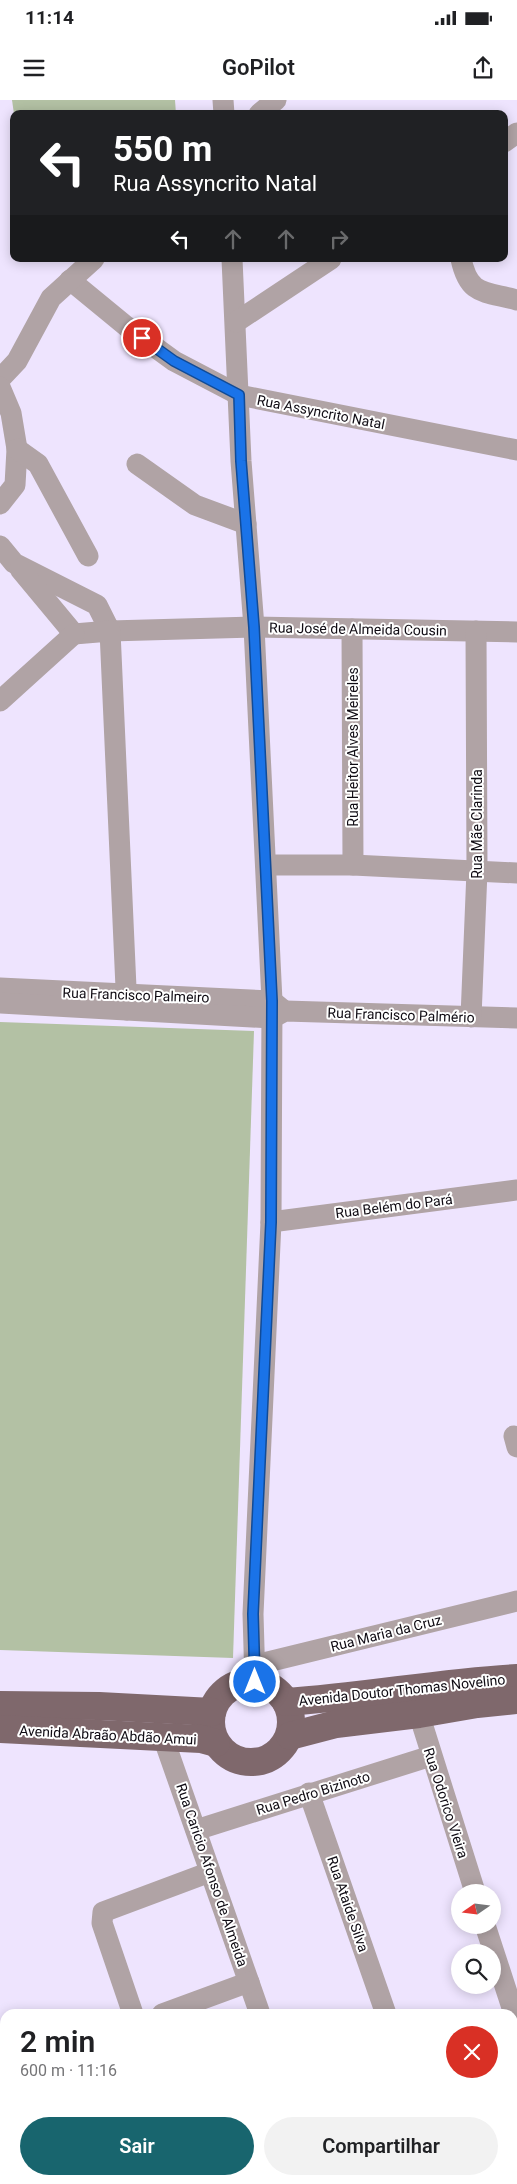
<!DOCTYPE html>
<html lang="pt">
<head>
<meta charset="utf-8">
<style>
	body { margin:0; font-family:Roboto,sans-serif; background:#f2f2f2; color:#202124; height:100vh; display:flex; flex-direction:column; font-size:19px; white-space:nowrap }
	* { box-sizing:border-box; margin:0 }
	p { font-size:16px; color:#757577 }
	.icon { flex:none; width:28px; height:28px; fill:none; stroke:currentColor; stroke-width:2; stroke-linecap:round; stroke-linejoin:round }
	.map { position:relative; flex:1; overflow:hidden }
	.side { position:absolute; left:0px; top:1909px; width:518px; height:176px; display:flex; flex-direction:column; background:#fff; border-radius:15px 15px 0 0; box-shadow:0 2px 12px #0003 }
	.side>* { flex:none }
	.top-card { position:absolute; left:10px; top:10px; width:498px; height:152px; border-radius:10px; box-shadow:0 2px 12px #0003; background:#202124; color:#fff; overflow:hidden }
	.needle { width:32px; rotate:256deg }
	.tools { position:absolute; left:451px; top:1784px; display:grid; gap:10px }
	.tools a { display:grid; place-items:center; width:50px; height:50px; border-radius:50%; background:#fff; box-shadow:0 2px 12px #0003; font-size:25px }
	.pin { position:absolute; display:grid; place-items:center; width:42px; height:42px; color:#fff; margin:-21px; border:2px solid #fff; border-radius:50%; box-shadow:0 1px 5px #0007 }
	.me { position:absolute; width:55px; margin:-28px; rotate:0deg; stroke-linejoin:round; filter:drop-shadow(0 0 4px #0008) }
	.turn { display:flex; align-items:center; gap:18px; height:105px; padding:0 20px; font-size:22px }
	.turn .icon { width:65px; height:65px; stroke-width:2.5 }
	.turn b { display:block; font-size:35px; line-height:42px }
	.lanes { display:flex; align-items:center; height:48px; padding:0 20px; background:#0003; justify-content:center; gap:25px; direction:ltr }
	.lanes .off { opacity:.35 }
	.round { display:grid; place-items:center; flex:none; width:52px; height:52px; border-radius:26px; background:#f2f2f2 }
	.head { display:flex; align-items:center; justify-content:space-between; height:85px; padding:0 20px }
	h1 { font-size:30px; font-weight:600; line-height:38px }
	.cta { display:flex; gap:10px; margin-top:auto; padding:10px 20px }
	.cta a { flex:1; height:58px; border-radius:30px; background:#18656e; color:#fff; font-size:20px; font-weight:600; line-height:58px; text-align:center }
	.cta a+a { background:#f2f2f2; color:#202124 }
	.status { display:flex; justify-content:space-between; align-items:center; height:35px; padding:0 25px; background:#fff; direction:ltr }
	.status svg { height:14px; fill:currentColor }
	header { display:flex; justify-content:space-between; align-items:center; height:65px; padding:0 20px; background:#fff; font-size:22px; font-weight:600 }
	.map>svg:first-child { display:block }
	.green { fill:#b3c1a4 }
	.lines { fill:none; stroke-linecap:round; stroke-linejoin:round }
	.minor { stroke:#b0a3a5; stroke-width:21 }
	.major { stroke:#7f686c; stroke-width:28 }
	.route-casing { stroke:#114b97; stroke-width:12 }
	.route { stroke:#1a73e8; stroke-width:9 }
	.labels { text-anchor:middle; dominant-baseline:central; stroke-width:4; stroke-linejoin:round; paint-order:stroke }
	.street-label { font-size:14px; fill:#0f0b13; stroke:#fff }
</style>
</head>
<body>
<div class="status"><b>11:14</b><svg viewBox="0 0 49 12"><path d="M0 12V9h3v3zM5 12V6h3v6zM10 12V3h3v9zM15 12V0h3v12zM26 1h20v11H26zM47 4h2v5h-2z"/></svg></div>
<header><svg class="icon" aria-label="menu" viewBox="0 0 24 24"><path d="M4 6h16M4 12h16M4 18h16"/></svg>GoPilot<svg class="icon" aria-label="share" viewBox="0 0 24 24"><path d="M12 15V3M7 8l5-5 5 5M5 13v7h14v-7"/></svg></header>
<div class="map">
<svg width="517" height="2084" viewBox="0 0 517 2084">
	<rect width="100%" height="100%" fill="#eee4fe"/>
	<g class="green">
		<polygon points="12,0 175,0 176,14 14,14"/>
		<polygon points="0,922 254,931 233,1558 0,1550"/>
	</g>
	<g class="lines">
		<g class="minor">
			<polyline points="223,0 224,14"/>
			<polyline points="259,14 276,0"/>
			<polyline points="504,42 517,33"/>
			<polyline points="232,159 241,361 254,527 272,901 271,1122 253,1514 255,1582"/>
			<path d="M461,159C469,196 484,191 517,200"/>
			<polyline points="70,180 126,226 174,261 239,295 517,350"/>
			<polyline points="236,222 331,159"/>
			<polyline points="0,279 17,261 51,198 94,159"/>
			<polyline points="0,287 11,313 17,349 15,385 0,404"/>
			<polyline points="17,349 38,364 88,456"/>
			<polyline points="137,364 195,405 246,424"/>
			<polyline points="0,446 14,463 97,505 110,531 254,527 517,532"/>
			<polyline points="20,469 74,534 110,531 127,910"/>
			<polyline points="352,529 353,765"/>
			<polyline points="0,601 74,534"/>
			<polyline points="266,765 353,765 517,773"/>
			<polyline points="0,888 272,901 283,910"/>
			<polyline points="0,903 272,918 285,911 517,918"/>
			<polyline points="471,917 477,771 476,531"/>
			<polyline points="271,1122 517,1090"/>
			<polyline points="514,1336 517,1347"/>
			<polyline points="255,1565 517,1501"/>
			<polyline points="419,1614 475,1792"/>
			<polyline points="163,1637 260,1914"/>
			<polyline points="309,1693 386,1914"/>
			<polyline points="196,1730 431,1656"/>
			<polyline points="485,1825 517,1923"/>
			<polyline points="133,1914 102,1823 103,1812 210,1772"/>
			<polyline points="162,1914 249,1882"/>
			<polyline points="512,2034 517,2035"/>
			<polyline points="319,2080 320,2084"/>
			<polyline points="445,2080 447,2084"/>
		</g>
		<g class="major">
			<circle cx="251" cy="1622" r="40"/>
			<path d="M286,1602C364,1597 440,1582 517,1578"/>
			<polyline points="0,1605 99,1606 212,1612"/>
			<polyline points="0,1629 201,1639 216,1643"/>
			<polyline points="290,1636 336,1624 419,1614 477,1604 517,1600"/>
		</g>
	</g>
	<g class="lines">
		<defs>
			<polyline id="route" points="142,238 174,261 239,295 241,361 254,527 272,901 271,1122 253,1514 255,1582"/>
		</defs>
		<use href="#route" class="route-casing"/>
		<use href="#route" class="route"/>
	</g>
	<g class="labels">
		<g class="street-label">
			<text transform="translate(321 312) rotate(11)">Rua Assyncrito Natal</text>
			<text transform="translate(358 529) rotate(1)">Rua José de Almeida Cousin</text>
			<text transform="translate(353 647) rotate(-90)">Rua Heitor Alves Meireles</text>
			<text transform="translate(477 724) rotate(-90)">Rua Mãe Clarinda</text>
			<text transform="translate(136 895) rotate(2)">Rua Francisco Palmeiro</text>
			<text transform="translate(401 915) rotate(2)">Rua Francisco Palmério</text>
			<text transform="translate(394 1106) rotate(-7)">Rua Belém do Pará</text>
			<text transform="translate(386 1533) rotate(-14)">Rua Maria da Cruz</text>
			<text transform="translate(402 1590) rotate(-6)">Avenida Doutor Thomas Novelino</text>
			<text transform="translate(108 1635) rotate(3)">Avenida Abraão Abdão Amui</text>
			<text transform="translate(313 1693) rotate(-17)">Rua Pedro Bizinoto</text>
			<text transform="translate(446 1703) rotate(72)">Rua Odorico Vieira</text>
			<text transform="translate(212 1775) rotate(71)">Rua Caricio Afonso de Almeida</text>
			<text transform="translate(348 1804) rotate(71)">Rua Ataide Silva</text>
		</g>
	</g>
</svg>
<div class="tools">
<a><svg class="needle" viewBox="-14 -14 28 28"><path d="M0-13l5 13h-10z" fill="#e53935"/><path d="M0 13l5-13h-10z" fill="#757577"/></svg></a>
<a><svg class="icon" aria-label="search" viewBox="0 0 24 24"><circle cx="10" cy="10" r="6"/><path d="M15 15l6 6"/></svg></a>
</div>
<div class="pin" style="left:142px;top:238px;background:#d93025"><svg class="icon" aria-label="arrive" viewBox="0 0 24 24"><path d="M6 21V4h12l-3 4 3 4H6"/></svg></div>
<svg class="me" style="left:255px;top:1582px" viewBox="-20 -20 40 40"><circle r="17" fill="#1a73e8" stroke="#fff" stroke-width="3"/><path d="M0-11L8 9 0 5-8 9z" fill="#fff"/></svg>
<div class="top-card">
<div class="turn"><svg class="icon" aria-label="left" viewBox="0 0 24 24"><path d="M17 20v-9H6M10 6l-5 5 5 5"/></svg><div><b>550 m</b>Rua Assyncrito Natal</div></div>
<div class="lanes"><svg class="icon" aria-label="left" viewBox="0 0 24 24"><path d="M17 20v-9H6M10 6l-5 5 5 5"/></svg><svg class="icon off" aria-label="ahead" viewBox="0 0 24 24"><path d="M12 20V5M6 11l6-6 6 6"/></svg><svg class="icon off" aria-label="ahead" viewBox="0 0 24 24"><path d="M12 20V5M6 11l6-6 6 6"/></svg><svg class="icon off" aria-label="right" viewBox="0 0 24 24"><path d="M7 20v-9h11M14 6l5 5-5 5"/></svg></div>
</div>
<section class="side">
<div class="head"><div><h1>2 min</h1><p>600 m · 11:16</p></div><a class="round" style="background:#d93025;color:#fff"><svg class="icon" aria-label="close" viewBox="0 0 24 24"><path d="M6 6l12 12M18 6L6 18"/></svg></a></div>
<div class="cta"><a>Sair</a><a>Compartilhar</a></div>
</section>
</div>
</body>
</html>
